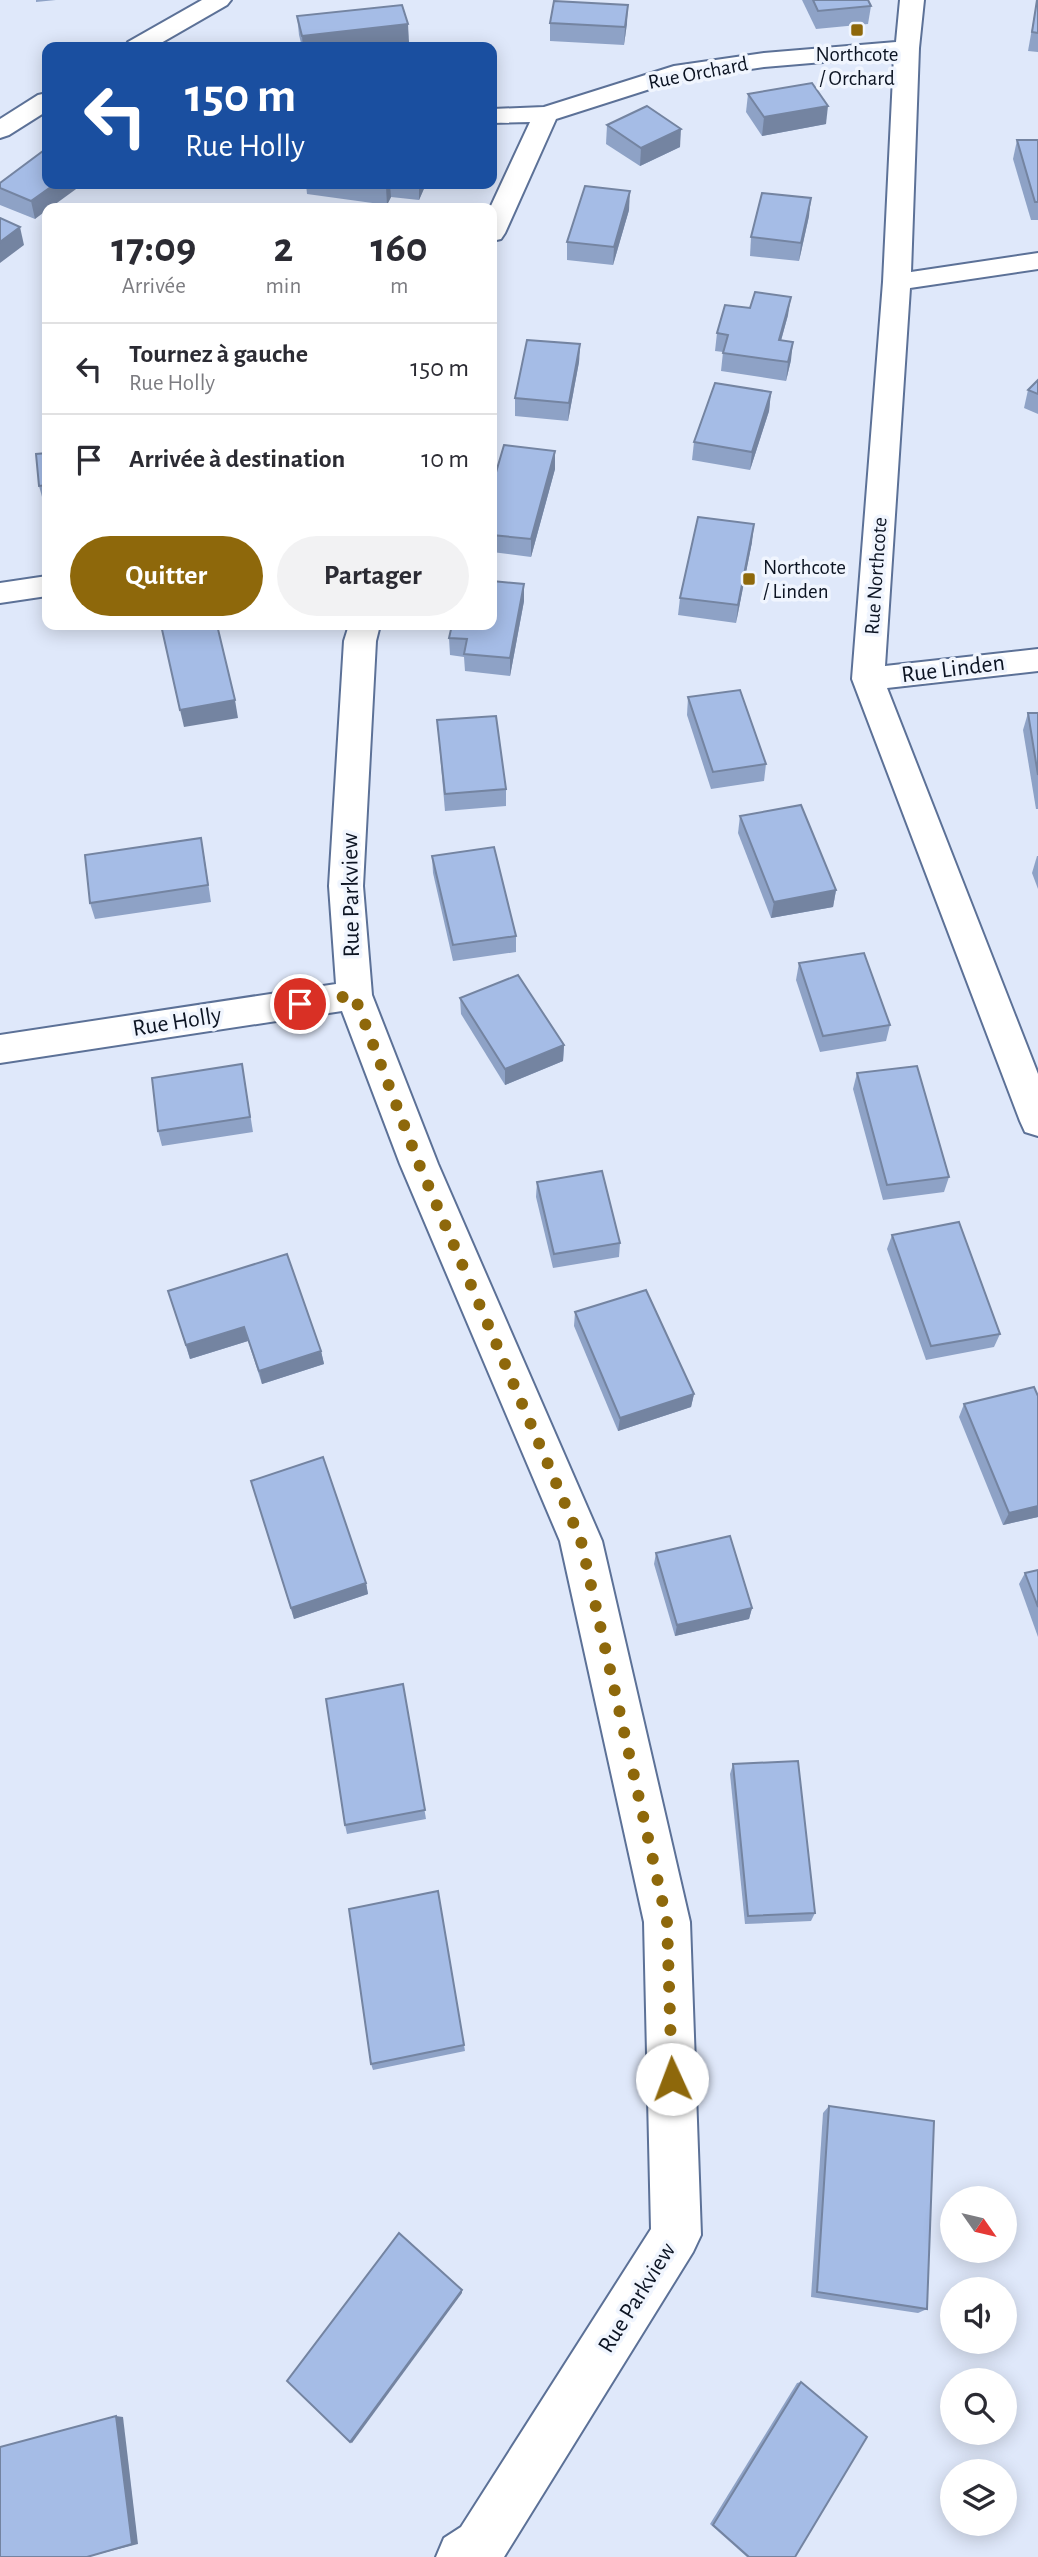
<!DOCTYPE html>
<html lang="fr">
<head>
<meta charset="utf-8">
<style>
	body { margin:0; font-family:"Alegreya Sans",sans-serif; background:#f2f2f3; color:#2b2b33; height:100vh; display:flex; flex-direction:column; font-size:26px; white-space:nowrap }
	* { box-sizing:border-box; margin:0 }
	p { font-size:23px; color:#7c7c81 }
	.icon { flex:none; width:38px; height:38px; fill:none; stroke:currentColor; stroke-width:2; stroke-linecap:round; stroke-linejoin:round }
	.map { position:relative; flex:1; overflow:hidden }
	.side { position:absolute; left:42px; top:203px; width:455px; height:427px; display:flex; flex-direction:column; background:#fff; border-radius:14px; box-shadow:0 4px 18px #0003 }
	.side>* { flex:none }
	.top-card { position:absolute; left:42px; top:42px; width:455px; height:147px; border-radius:14px; box-shadow:0 4px 18px #0003; background:#1a4fa0; color:#fff; overflow:hidden }
	.needle { width:46px; rotate:124deg }
	.fabs { position:absolute; left:940px; top:2186px; display:grid; gap:14px }
	.fabs a { display:grid; place-items:center; width:77px; height:77px; border-radius:50%; background:#fff; box-shadow:0 4px 18px #0003; font-size:35px }
	.pin { position:absolute; display:grid; place-items:center; width:60px; height:60px; color:#fff; margin:-30px; border:4px solid #fff; border-radius:50%; box-shadow:0 2px 7px #0007 }
	.me { position:absolute; width:77px; margin:-38px; rotate:358deg; stroke-linejoin:round; filter:drop-shadow(0 0 5px #0008) }
	.turn { display:flex; align-items:center; gap:24px; height:147px; padding:0 28px; font-size:32px }
	.turn .icon { width:91px; height:91px; stroke-width:2.5 }
	.turn b { display:block; font-size:49px; line-height:60px }
	.eta { display:flex; justify-content:space-evenly; align-items:center; height:119px; text-align:center }
	.eta b { font-size:42px; font-weight:700; line-height:49px }
	.action { display:flex; gap:14px; margin-top:auto; padding:14px 28px }
	.action a { flex:1; height:80px; border-radius:42px; background:#8e680b; color:#fff; font-size:28px; font-weight:700; line-height:80px; text-align:center }
	.action a+a { background:#f2f2f3; color:#2b2b33 }
	ul { padding:0; list-style:none }
	li { display:flex; align-items:center; gap:21px; height:91px; padding:0 28px; border-top:2px solid #e1e1e2 }
	li div { flex:1 }
	li b { display:block; font-size:26px }
	li em { font-style:normal }
	.map>svg:first-child { display:block }
	.lines { fill:none; stroke-linecap:round; stroke-linejoin:round }
	.minor-casing { stroke:#5c7197; stroke-width:4 }
	.minor { fill:#fff; fill-rule:evenodd }
	.wall { fill:#8ea2c6 }
	.shaded-wall { fill:#7484a1 }
	.building { fill:#a5bce6; stroke:#7484a1; stroke-width:2 }
	.route { stroke:#8e680b; stroke-width:12; stroke-dasharray:0 21.6 }
	.poi-dot { fill:#8e680b; stroke:#f0f5fe; stroke-width:2.5 }
	.labels { text-anchor:middle; dominant-baseline:central; stroke-width:7; stroke-linejoin:round; paint-order:stroke }
	.far-poi-label { font-size:21px; fill:#0c1423; stroke:#f0f5fe }
	.far-street-label { font-size:21px; fill:#0c1423; stroke:#f0f5fe }
	.street-label { font-size:24px; fill:#0c1423; stroke:#f0f5fe }
</style>
</head>
<body>
<div class="map">
<svg width="1038" height="2557" viewBox="0 0 1038 2557">
	<rect width="100%" height="100%" fill="#dfe8fa"/>
	<g class="lines">
		<defs>
			<g id="minor">
				<polygon points="202,0 231,0 227,5 154,47 125,47 128,42"/>
				<polygon points="900,0 924,0 919,48 911,272 1038,253 1038,269 910,288 885,666 1038,649 1038,671 887,688 1038,1074 1038,1136 1025,1132 1020,1121 852,679 883,282 894,56 764,67 678,80 556,119 505,233 501,239 492,241 490,208 530,122 492,123 492,109 544,107 674,66 764,53 896,42"/>
				<polygon points="47,93 47,111 9,135 0,138 0,119 38,95"/>
				<polygon points="47,576 47,596 0,603 0,583"/>
				<polygon points="349,625 380,625 376,641 363,886 372,995 438,1164 602,1541 690,1922 701,2235 693,2252 504,2557 436,2557 444,2538 461,2527 651,2229 644,1922 560,1541 400,1164 342,1011 0,1063 0,1035 336,984 329,886 344,641"/>
			</g>
		</defs>
		<use href="#minor" class="minor-casing"/>
		<use href="#minor" class="minor"/>
	</g>
	<g class="wall">
		<polygon points="36,0 56,0 36,2"/>
		<polygon points="802,0 868,0 871,6 868,24 816,29"/>
		<polygon points="1037,0 1038,0 1038,52 1028,51"/>
		<polygon points="297,16 409,42 361,47 302,47 299,35"/>
		<polygon points="550,23 627,23 624,45 550,41"/>
		<polygon points="748,94 826,124 762,136 746,112"/>
		<polygon points="607,125 680,147 640,166 606,144"/>
		<polygon points="1017,140 1038,140 1038,220 1031,220 1013,159"/>
		<polygon points="47,148 35,219 0,205 0,183"/>
		<polygon points="306,184 426,184 419,200 391,197 387,205 307,194"/>
		<polygon points="629,210 613,265 567,260 567,242"/>
		<polygon points="809,216 799,261 750,256 751,237"/>
		<polygon points="788,315 781,341 791,360 786,381 721,371 723,352 715,351 717,333"/>
		<polygon points="580,344 579,362 568,421 515,416 515,398"/>
		<polygon points="1038,380 1038,414 1024,408 1028,390"/>
		<polygon points="771,392 769,411 750,470 692,460 694,442"/>
		<polygon points="555,451 555,469 531,557 492,552 492,486"/>
		<polygon points="47,453 47,503 44,504 39,486"/>
		<polygon points="752,542 736,623 678,615 680,598"/>
		<polygon points="524,584 524,601 510,676 465,671 464,657 450,655 449,638"/>
		<polygon points="688,697 766,764 764,781 711,789 687,715"/>
		<polygon points="1028,713 1038,713 1038,809 1036,809 1023,730"/>
		<polygon points="437,720 506,789 506,806 445,811"/>
		<polygon points="740,816 836,890 833,907 771,918 738,833"/>
		<polygon points="204,855 211,902 95,919 90,903"/>
		<polygon points="432,856 516,936 516,952 453,961 433,873"/>
		<polygon points="1037,856 1038,856 1038,889 1032,873"/>
		<polygon points="799,963 890,1025 886,1041 820,1052 796,980"/>
		<polygon points="460,998 564,1045 563,1061 505,1085 461,1014"/>
		<polygon points="242,1064 253,1132 162,1146 158,1131"/>
		<polygon points="857,1073 949,1177 944,1192 883,1200 853,1089"/>
		<polygon points="537,1182 620,1243 619,1257 553,1268 536,1197"/>
		<polygon points="892,1235 1000,1334 994,1347 926,1360 887,1249"/>
		<polygon points="168,1291 321,1351 324,1364 262,1384 248,1341 190,1359"/>
		<polygon points="575,1312 694,1394 691,1407 618,1431 574,1326"/>
		<polygon points="1038,1396 1038,1517 1003,1525 959,1417 964,1404"/>
		<polygon points="251,1481 366,1583 368,1594 294,1619"/>
		<polygon points="656,1553 752,1608 749,1619 675,1636 654,1564"/>
		<polygon points="1038,1570 1038,1637 1019,1584 1025,1573"/>
		<polygon points="403,1684 426,1819 347,1834 345,1825"/>
		<polygon points="733,1764 815,1913 811,1921 745,1924 730,1774"/>
		<polygon points="438,1891 465,2051 373,2070 371,2064"/>
		<polygon points="829,2106 927,2309 918,2313 811,2297 823,2113"/>
		<polygon points="801,2382 795,2557 747,2557 710,2524 797,2383"/>
	</g>
	<g class="shaded-wall">
		<polygon points="628,5 627,23 624,45 625,27"/>
		<polygon points="408,24 409,42 361,47 303,47 302,36"/>
		<polygon points="828,106 826,124 762,136 764,117"/>
		<polygon points="681,129 680,147 640,166 641,148"/>
		<polygon points="55,184 83,184 50,208 47,208 47,210 35,219 31,201"/>
		<polygon points="387,184 390,184 391,197 387,205 386,187"/>
		<polygon points="419,184 426,184 419,200"/>
		<polygon points="630,191 629,210 613,265 614,247"/>
		<polygon points="811,198 809,216 799,261 801,243"/>
		<polygon points="20,227 24,245 0,263 0,242"/>
		<polygon points="791,297 788,315 776,358 779,340"/>
		<polygon points="793,342 791,360 786,381 788,362"/>
		<polygon points="580,344 579,362 568,421 569,403"/>
		<polygon points="771,392 769,411 750,470 752,452"/>
		<polygon points="555,451 555,469 531,557 531,539"/>
		<polygon points="754,524 752,542 736,623 738,605"/>
		<polygon points="524,584 524,601 510,676 510,658"/>
		<polygon points="235,700 238,718 184,727 180,710"/>
		<polygon points="836,890 833,907 771,918 774,902"/>
		<polygon points="564,1045 563,1061 505,1085 505,1069"/>
		<polygon points="244,1327 248,1341 190,1359 186,1345"/>
		<polygon points="321,1351 324,1364 262,1384 259,1371"/>
		<polygon points="694,1394 691,1407 618,1431 620,1418"/>
		<polygon points="1038,1506 1038,1517 1003,1525 1009,1513"/>
		<polygon points="366,1583 368,1594 294,1619 291,1608"/>
		<polygon points="752,1608 749,1619 675,1636 677,1625"/>
		<polygon points="462,2290 462,2293 352,2443 350,2442"/>
		<polygon points="116,2416 123,2417 138,2544 87,2557"/>
	</g>
	<g class="building">
		<polygon points="813,0 868,0 871,6 818,11"/>
		<polygon points="1037,0 1038,0 1038,33 1032,32"/>
		<polygon points="554,1 628,5 625,27 550,23"/>
		<polygon points="402,5 408,24 302,36 297,16"/>
		<polygon points="812,83 828,106 764,117 748,94"/>
		<polygon points="647,106 681,129 641,148 607,125"/>
		<polygon points="1017,140 1038,140 1038,202 1035,202"/>
		<polygon points="47,148 47,184 55,184 31,201 0,188 0,183"/>
		<polygon points="363,184 387,184 386,187"/>
		<polygon points="585,186 630,191 614,247 567,242"/>
		<polygon points="762,193 811,198 801,243 751,237"/>
		<polygon points="0,218 20,227 0,242"/>
		<polygon points="755,292 791,297 779,340 793,342 788,362 723,353 728,335 717,333 725,305 750,308"/>
		<polygon points="527,340 580,344 569,403 515,398"/>
		<polygon points="1038,380 1038,394 1028,390"/>
		<polygon points="715,383 771,392 752,452 694,442"/>
		<polygon points="504,445 555,451 531,539 492,535 492,486"/>
		<polygon points="47,453 47,485 39,486 36,454"/>
		<polygon points="698,517 754,524 738,605 680,598"/>
		<polygon points="492,581 524,584 510,658 464,654 467,639 449,638 452,625 492,625"/>
		<polygon points="161,625 217,625 235,700 180,710"/>
		<polygon points="740,690 766,764 713,772 688,697"/>
		<polygon points="1028,713 1038,713 1038,775"/>
		<polygon points="496,716 506,789 445,794 437,720"/>
		<polygon points="801,805 836,890 774,902 740,816"/>
		<polygon points="201,838 208,885 90,903 85,855"/>
		<polygon points="494,847 516,936 453,945 432,856"/>
		<polygon points="864,953 890,1025 823,1036 799,963"/>
		<polygon points="518,975 564,1045 505,1069 460,998"/>
		<polygon points="242,1064 250,1117 158,1131 152,1078"/>
		<polygon points="917,1066 949,1177 887,1185 857,1073"/>
		<polygon points="602,1171 620,1243 554,1254 537,1182"/>
		<polygon points="959,1222 1000,1334 931,1346 892,1235"/>
		<polygon points="287,1254 321,1351 259,1371 244,1327 186,1345 168,1291"/>
		<polygon points="646,1290 694,1394 620,1418 575,1312"/>
		<polygon points="1034,1387 1038,1396 1038,1506 1009,1513 964,1404"/>
		<polygon points="323,1457 366,1583 291,1608 251,1481"/>
		<polygon points="730,1536 752,1608 677,1625 656,1553"/>
		<polygon points="1038,1570 1038,1607 1025,1573"/>
		<polygon points="403,1684 425,1810 345,1825 326,1699"/>
		<polygon points="798,1761 815,1913 748,1916 733,1764"/>
		<polygon points="438,1891 464,2045 371,2064 349,1909"/>
		<polygon points="829,2106 934,2121 927,2309 817,2292"/>
		<polygon points="399,2233 462,2290 350,2442 287,2381"/>
		<polygon points="801,2382 867,2437 795,2557 749,2557 713,2525"/>
		<polygon points="116,2416 132,2544 87,2557 0,2557 0,2447"/>
	</g>
	<g class="lines">
		<polyline class="route" points="300,1004 354,995 419,1164 581,1541 667,1922 672,2079"/>
	</g>
	<g class="poi-dot">
		<rect x="850" y="23" width="14" height="14" rx="3.5"/>
		<rect x="742" y="572" width="14" height="14" rx="3.5"/>
	</g>
	<g class="labels">
		<g class="far-poi-label">
			<text x="857" y="54">Northcote<tspan x="857" dy="24">/ Orchard</tspan></text>
			<text x="763" y="567" text-anchor="start">Northcote<tspan x="763" dy="24">/ Linden</tspan></text>
		</g>
		<g class="far-street-label">
			<text transform="translate(698 73) rotate(-11)">Rue Orchard</text>
			<text transform="translate(876 576) rotate(-86)">Rue Northcote</text>
		</g>
		<g class="street-label">
			<text transform="translate(953 669) rotate(-7)">Rue Linden</text>
			<text transform="translate(351 895) rotate(-91)">Rue Parkview</text>
			<text transform="translate(177 1022) rotate(-9)">Rue Holly</text>
			<text transform="translate(637 2298) rotate(-58)">Rue Parkview</text>
		</g>
	</g>
</svg>
<div class="fabs">
<a><svg class="needle" viewBox="-14 -14 28 28"><path d="M0-13l5 13h-10z" fill="#e53935"/><path d="M0 13l5-13h-10z" fill="#7c7c81"/></svg></a>
<a><svg class="icon" aria-label="sound" viewBox="0 0 24 24"><path d="M4 9h4l5-4v14l-5-4H4zM17 9q2 3 0 6"/></svg></a>
<a><svg class="icon" aria-label="search" viewBox="0 0 24 24"><circle cx="10" cy="10" r="6"/><path d="M15 15l6 6"/></svg></a>
<a><svg class="icon" aria-label="layers" viewBox="0 0 24 24"><path d="M12 4l9 5-9 5-9-5zM3 14l9 5 9-5"/></svg></a>
</div>
<div class="pin" style="left:300px;top:1004px;background:#d93025"><svg class="icon" aria-label="arrive" viewBox="0 0 24 24"><path d="M6 21V4h12l-3 4 3 4H6"/></svg></div>
<svg class="me" style="left:672px;top:2079px" viewBox="-20 -20 40 40"><circle r="19" fill="#fff"/><path d="M0-13L10 11 0 6-10 11z" fill="#8e680b"/></svg>
<div class="top-card">
<div class="turn"><svg class="icon" aria-label="left" viewBox="0 0 24 24"><path d="M17 20v-9H6M10 6l-5 5 5 5"/></svg><div><b>150 m</b>Rue Holly</div></div>
</div>
<section class="side">
<div class="eta">
<div><b>17:09</b><p>Arrivée</p></div>
<div><b>2</b><p>min</p></div>
<div><b>160</b><p>m</p></div>
</div>
<ul>
<li><svg class="icon" aria-label="left" viewBox="0 0 24 24"><path d="M17 20v-9H6M10 6l-5 5 5 5"/></svg><div><b>Tournez à gauche</b><p>Rue Holly</p></div><em>150 m</em></li>
<li><svg class="icon" aria-label="arrive" viewBox="0 0 24 24"><path d="M6 21V4h12l-3 4 3 4H6"/></svg><div><b>Arrivée à destination</b></div><em>10 m</em></li>
</ul>
<div class="action"><a>Quitter</a><a>Partager</a></div>
</section>
</div>
</body>
</html>
